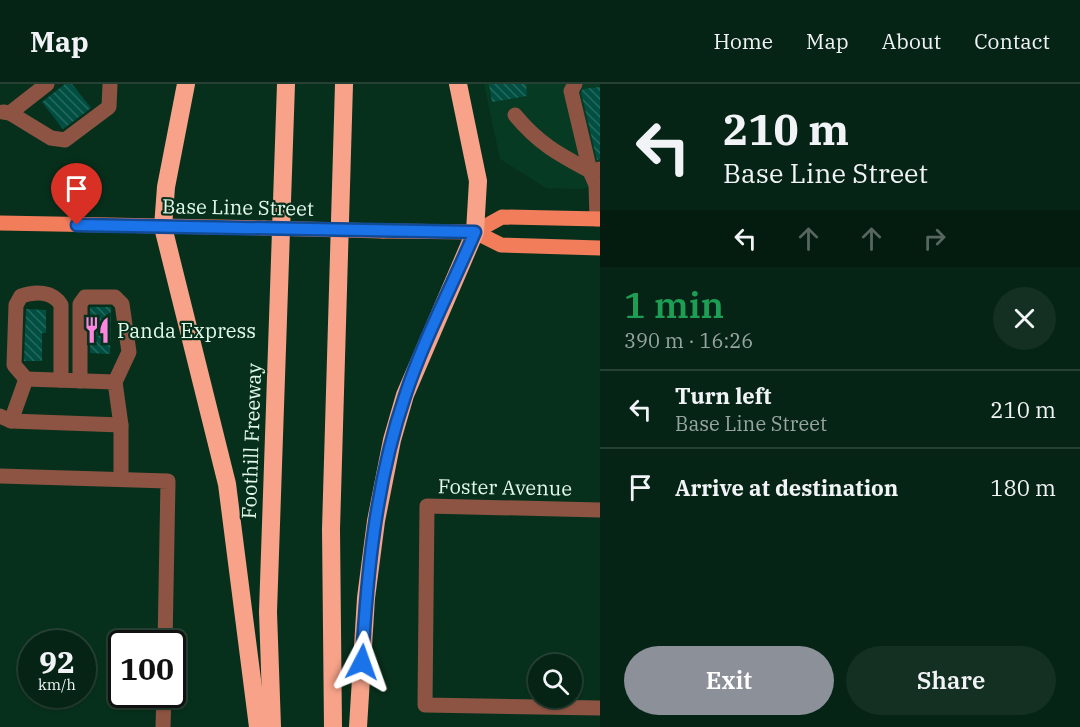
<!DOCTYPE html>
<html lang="en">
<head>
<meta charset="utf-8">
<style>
	body { margin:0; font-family:"IBM Plex Serif",serif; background:#133022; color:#f1f3f6; height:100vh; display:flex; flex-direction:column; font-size:22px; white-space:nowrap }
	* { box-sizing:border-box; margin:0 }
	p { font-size:20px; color:#97a4a0 }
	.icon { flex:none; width:33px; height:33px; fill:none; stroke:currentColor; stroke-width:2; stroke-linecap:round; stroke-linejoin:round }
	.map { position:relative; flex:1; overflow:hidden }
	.panel { display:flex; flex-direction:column; background:#052415; width:480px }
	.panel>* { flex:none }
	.top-card { background:#052415; color:#f1f3f6; overflow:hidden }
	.buttons { position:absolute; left:528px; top:570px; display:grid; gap:12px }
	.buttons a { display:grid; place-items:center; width:54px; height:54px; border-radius:50%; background:#052415; box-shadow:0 2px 4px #0004,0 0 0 2px #264134; font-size:30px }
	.speed { position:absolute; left:18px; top:546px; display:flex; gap:12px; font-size:30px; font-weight:700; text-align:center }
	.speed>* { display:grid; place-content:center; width:78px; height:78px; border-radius:50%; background:#052415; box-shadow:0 2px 4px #0004,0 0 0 2px #264134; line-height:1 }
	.speed small { font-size:15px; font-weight:400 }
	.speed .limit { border:3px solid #111; border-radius:9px; background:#fff; color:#111 }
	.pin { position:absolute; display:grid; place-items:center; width:51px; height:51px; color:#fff; margin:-62px -26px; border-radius:50% 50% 50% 0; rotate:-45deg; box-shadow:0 0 6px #0007 }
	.pin .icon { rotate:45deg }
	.me { position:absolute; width:66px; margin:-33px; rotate:4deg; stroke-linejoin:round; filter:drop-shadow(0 0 4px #0008) }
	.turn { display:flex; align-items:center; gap:21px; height:126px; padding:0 24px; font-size:27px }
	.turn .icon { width:78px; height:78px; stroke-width:2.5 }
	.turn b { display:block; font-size:42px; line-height:51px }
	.lanes { display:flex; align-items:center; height:57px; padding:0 24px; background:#0003; justify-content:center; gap:30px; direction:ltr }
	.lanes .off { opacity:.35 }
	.round { display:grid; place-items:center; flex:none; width:63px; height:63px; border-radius:32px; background:#133022 }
	.headline { display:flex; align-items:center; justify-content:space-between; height:102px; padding:0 24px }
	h1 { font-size:36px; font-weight:600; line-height:45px; color:#1e9e55 }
	.primary-button { display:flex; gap:12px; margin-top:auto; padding:12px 24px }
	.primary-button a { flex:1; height:69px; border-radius:36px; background:#8c9099; color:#fff; font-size:24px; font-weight:600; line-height:69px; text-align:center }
	.primary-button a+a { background:#133022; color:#f1f3f6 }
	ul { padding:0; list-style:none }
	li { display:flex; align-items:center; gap:18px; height:78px; padding:0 24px; border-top:2px solid #264134 }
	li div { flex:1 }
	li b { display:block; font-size:22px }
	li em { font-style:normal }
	header { display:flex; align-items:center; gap:36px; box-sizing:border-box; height:84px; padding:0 30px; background:#052415; border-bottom:2px solid #264134 }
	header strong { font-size:28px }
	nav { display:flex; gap:33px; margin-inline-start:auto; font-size:21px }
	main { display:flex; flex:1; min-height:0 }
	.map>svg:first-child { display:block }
	.built { fill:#073a22 }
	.building { fill:url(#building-back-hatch) }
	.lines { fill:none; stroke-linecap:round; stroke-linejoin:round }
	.minor { stroke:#8d5443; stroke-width:15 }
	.major { stroke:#f27d5a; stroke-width:15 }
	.highway { stroke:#f8a389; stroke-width:18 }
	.major-bridge { stroke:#f27d5a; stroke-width:15 }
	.route-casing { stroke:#114b97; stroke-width:15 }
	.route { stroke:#1a73e8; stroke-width:10 }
	.labels { text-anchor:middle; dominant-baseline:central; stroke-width:4.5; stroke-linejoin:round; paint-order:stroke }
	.street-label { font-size:20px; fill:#e3f9eb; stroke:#07301c }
	.poi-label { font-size:20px; fill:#e3f9eb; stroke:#07301c; text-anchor:start }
</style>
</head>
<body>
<header>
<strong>Map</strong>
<nav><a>Home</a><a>Map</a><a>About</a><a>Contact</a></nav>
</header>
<main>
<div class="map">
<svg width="600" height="643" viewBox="0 0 600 643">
	<defs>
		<pattern id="building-back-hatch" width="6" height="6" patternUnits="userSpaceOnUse" patternTransform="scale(1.5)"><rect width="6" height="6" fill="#004f42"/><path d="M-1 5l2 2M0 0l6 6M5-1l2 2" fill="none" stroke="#25695d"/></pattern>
	</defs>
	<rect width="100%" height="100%" fill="#07301c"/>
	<polygon class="built" points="484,0 600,0 600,102 581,105 546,104 500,75"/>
	<g class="building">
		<polygon points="65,0 72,0 91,24 63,45 42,18"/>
		<polygon points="489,0 526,0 527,12 492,18"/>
		<polygon points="600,3 600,75 597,76 581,8 583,5"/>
		<polygon points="90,223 111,223 110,270 90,269"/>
		<polygon points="26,225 46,226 46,249 42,249 42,277 24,277"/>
	</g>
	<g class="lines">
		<g class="minor">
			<polyline points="575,0 571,7 590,87"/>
			<polyline points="3,28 10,29 47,0"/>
			<polyline points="10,29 51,54 65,56 109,23 110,0"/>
			<path d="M515,31C538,59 558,70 590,87"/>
			<polyline points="597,135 596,101 590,87 600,85"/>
			<path d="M26,295L14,281L16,221L21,212C35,207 53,207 61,221V296"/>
			<polyline points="80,297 80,220 85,213 115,213 122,220 129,268 115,298"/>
			<polyline points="0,332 11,337 121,341 121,395"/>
			<polyline points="11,337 26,295 115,298 121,341"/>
			<polyline points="0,392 168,397 165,560"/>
			<polyline points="600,426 427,422 425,621 600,624"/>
			<polyline points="163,643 164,610"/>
		</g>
		<g class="major">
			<polyline points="0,139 264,144"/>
			<polyline points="383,147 475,148 501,161 600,164"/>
			<polyline points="475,148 502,133 600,135"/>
		</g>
		<g class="highway">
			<polyline points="186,0 166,103 163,143 227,400 258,643"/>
			<polyline points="272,643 268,528 286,0"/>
			<polyline points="333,643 331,445 344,0"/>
			<polyline points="358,643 366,514 376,437 392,356 405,311 475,148 478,97 458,0"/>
		</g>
		<polyline class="major-bridge" points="264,144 383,147"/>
	</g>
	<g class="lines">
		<defs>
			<path id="route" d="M77,141L475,148C452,202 423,257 405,312C376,397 367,489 362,578"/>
		</defs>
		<use href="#route" class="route-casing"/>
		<use href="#route" class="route"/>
	</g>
	<defs>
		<symbol id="restaurant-bare" viewBox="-9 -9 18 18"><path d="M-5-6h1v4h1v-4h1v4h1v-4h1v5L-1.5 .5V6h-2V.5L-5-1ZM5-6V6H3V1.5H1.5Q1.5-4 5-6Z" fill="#fe86e0" stroke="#07301c" stroke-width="2.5" paint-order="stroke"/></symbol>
	</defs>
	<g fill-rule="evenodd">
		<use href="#restaurant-bare" x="78" y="227" width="38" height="38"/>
	</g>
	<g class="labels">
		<g class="street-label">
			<text transform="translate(238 123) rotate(1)">Base Line Street</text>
			<text transform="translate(251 357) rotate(-88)">Foothill Freeway</text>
			<text transform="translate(505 403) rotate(1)">Foster Avenue</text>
		</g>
		<g class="poi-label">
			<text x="117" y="246">Panda Express</text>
		</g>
	</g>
</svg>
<div class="buttons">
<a><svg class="icon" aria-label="search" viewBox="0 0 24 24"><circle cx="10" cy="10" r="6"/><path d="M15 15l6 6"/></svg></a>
</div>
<div class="speed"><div>92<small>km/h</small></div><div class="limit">100</div></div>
<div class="pin" style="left:77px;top:141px;background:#d93025"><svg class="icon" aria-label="arrive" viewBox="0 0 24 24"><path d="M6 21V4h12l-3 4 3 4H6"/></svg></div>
<svg class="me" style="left:362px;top:578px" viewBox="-20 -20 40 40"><path d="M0-17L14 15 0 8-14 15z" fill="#1a73e8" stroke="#fff" stroke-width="4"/></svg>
</div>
<section class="panel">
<div class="top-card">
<div class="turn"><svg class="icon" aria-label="left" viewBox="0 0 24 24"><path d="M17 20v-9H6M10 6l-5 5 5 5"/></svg><div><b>210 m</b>Base Line Street</div></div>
<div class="lanes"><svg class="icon" aria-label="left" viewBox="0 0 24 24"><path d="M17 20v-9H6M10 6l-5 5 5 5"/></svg><svg class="icon off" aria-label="ahead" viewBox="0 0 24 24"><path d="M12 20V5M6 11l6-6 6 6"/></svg><svg class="icon off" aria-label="ahead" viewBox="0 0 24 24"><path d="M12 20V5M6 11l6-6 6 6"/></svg><svg class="icon off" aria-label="right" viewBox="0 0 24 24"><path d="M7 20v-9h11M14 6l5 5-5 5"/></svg></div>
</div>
<div class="headline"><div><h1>1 min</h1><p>390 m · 16:26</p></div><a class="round"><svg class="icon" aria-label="close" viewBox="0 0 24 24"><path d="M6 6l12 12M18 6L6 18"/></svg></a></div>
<ul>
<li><svg class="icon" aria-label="left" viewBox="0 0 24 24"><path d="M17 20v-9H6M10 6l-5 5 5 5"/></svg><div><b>Turn left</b><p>Base Line Street</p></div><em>210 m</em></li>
<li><svg class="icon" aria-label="arrive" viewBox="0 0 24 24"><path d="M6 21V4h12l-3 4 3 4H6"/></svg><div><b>Arrive at destination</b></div><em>180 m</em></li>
</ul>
<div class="primary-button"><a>Exit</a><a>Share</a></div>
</section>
</main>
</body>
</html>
